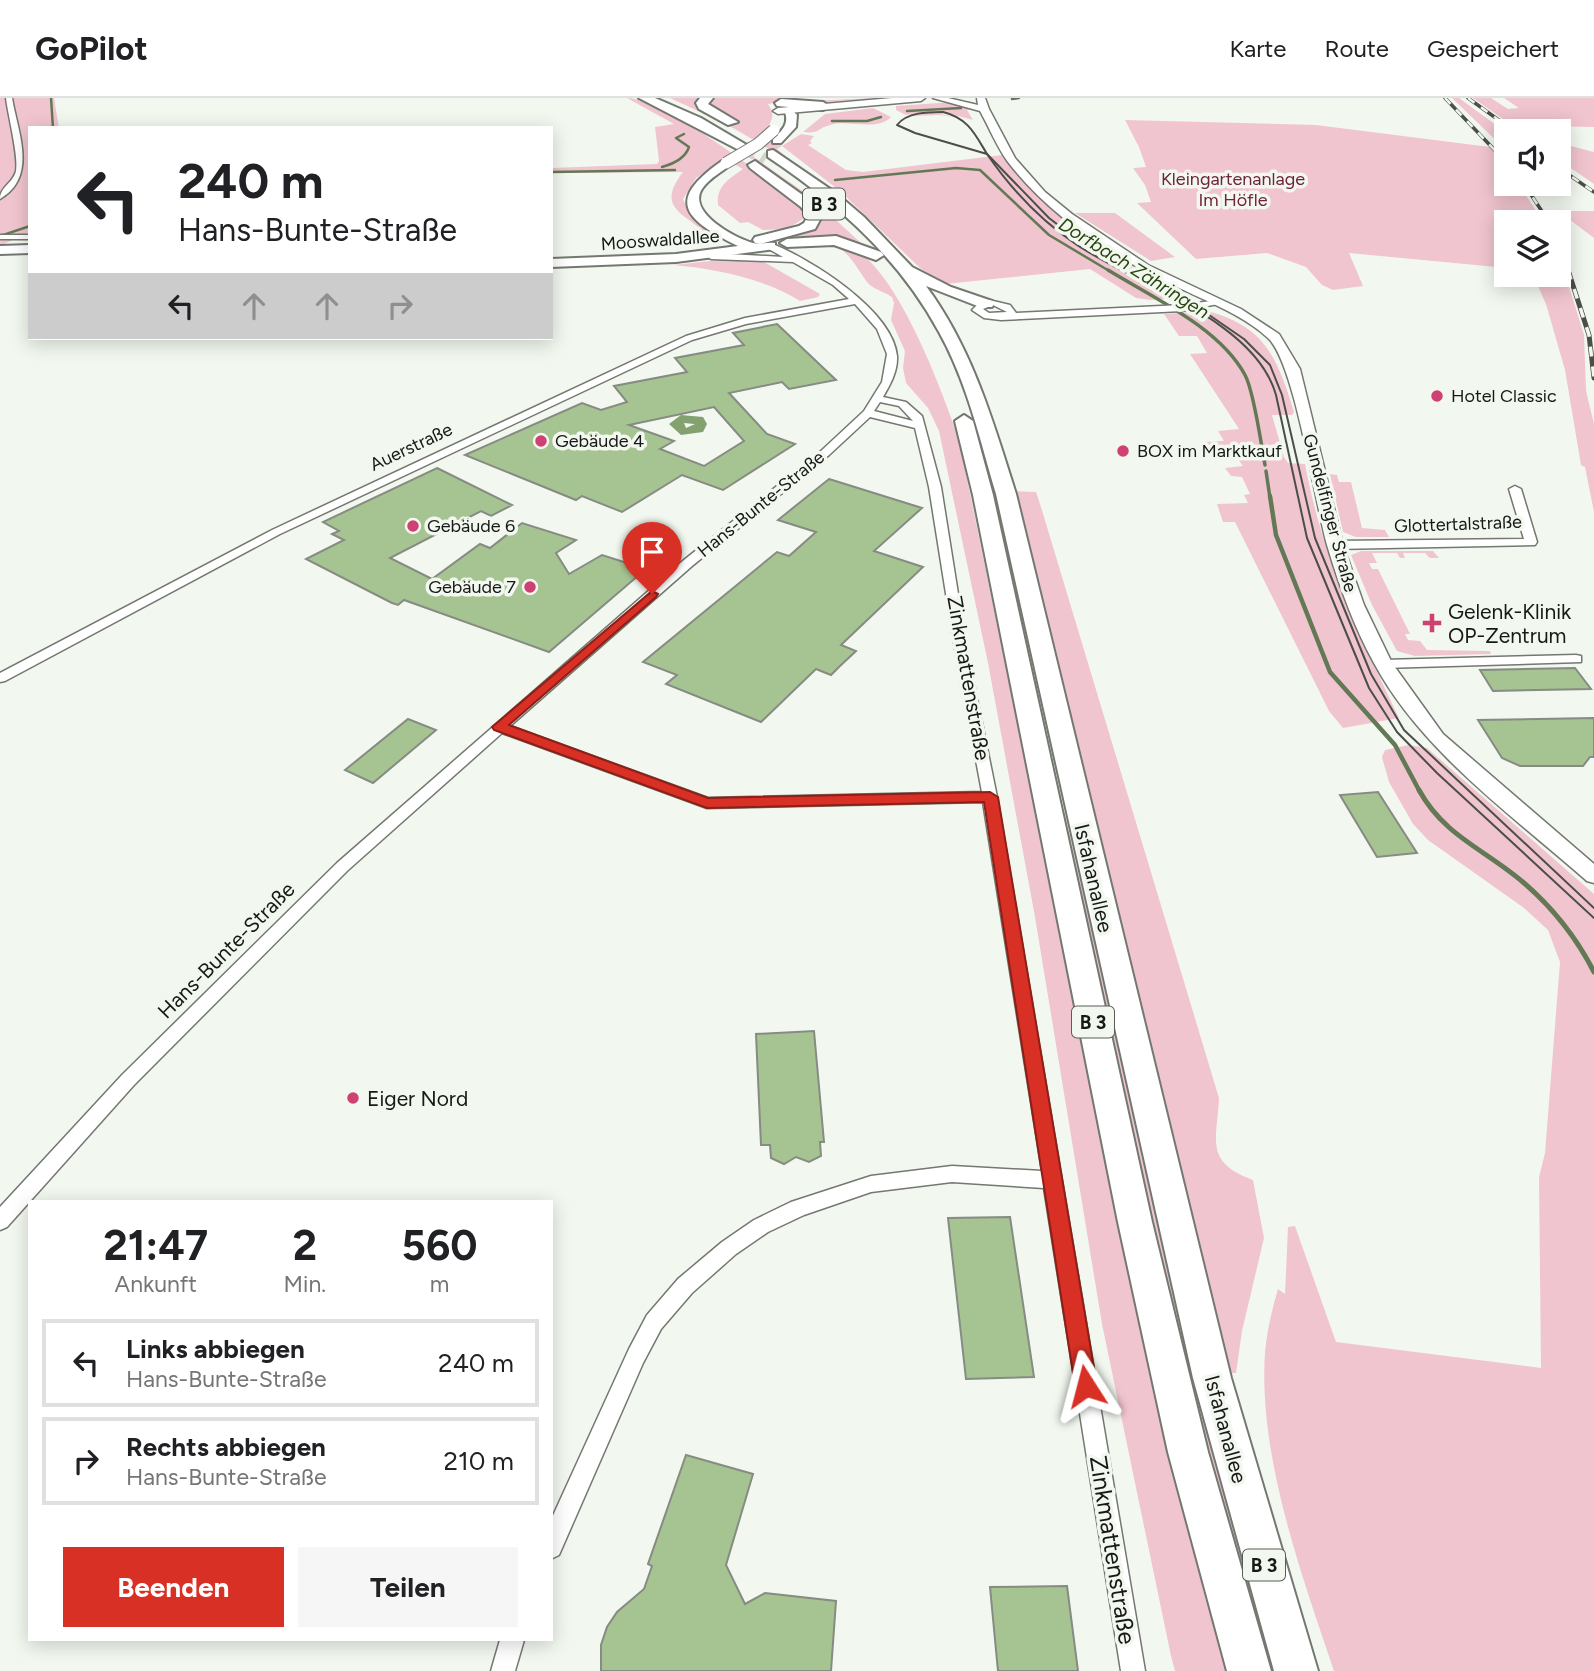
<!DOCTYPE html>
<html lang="de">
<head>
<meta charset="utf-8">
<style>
	body { margin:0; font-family:Figtree,sans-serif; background:#f6f6f6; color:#202124; height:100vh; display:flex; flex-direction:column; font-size:26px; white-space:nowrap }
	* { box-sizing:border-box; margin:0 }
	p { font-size:23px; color:#757577 }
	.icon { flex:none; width:38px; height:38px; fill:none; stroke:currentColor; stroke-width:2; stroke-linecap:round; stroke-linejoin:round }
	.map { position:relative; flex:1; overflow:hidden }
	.panel { position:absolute; left:28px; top:1102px; width:525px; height:441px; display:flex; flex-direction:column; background:#fff; border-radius:0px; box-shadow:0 4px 18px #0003 }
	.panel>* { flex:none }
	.banner { position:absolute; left:28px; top:28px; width:525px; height:214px; border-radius:0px; box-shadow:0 4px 18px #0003; background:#fff; color:#202124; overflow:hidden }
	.buttons { position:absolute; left:1494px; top:21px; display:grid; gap:14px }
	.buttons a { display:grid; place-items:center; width:77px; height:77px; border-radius:0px; background:#fff; box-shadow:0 4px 18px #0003; font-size:35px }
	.pin { position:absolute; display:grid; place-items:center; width:60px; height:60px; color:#fff; margin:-72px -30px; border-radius:50% 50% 50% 0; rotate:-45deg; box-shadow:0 0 7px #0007 }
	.pin .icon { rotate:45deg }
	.me { position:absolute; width:77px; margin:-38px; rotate:351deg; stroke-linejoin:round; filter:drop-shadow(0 0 5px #0008) }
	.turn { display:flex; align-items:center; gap:24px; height:147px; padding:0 35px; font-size:32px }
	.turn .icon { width:91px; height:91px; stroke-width:2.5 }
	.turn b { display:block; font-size:49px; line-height:60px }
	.lanes { display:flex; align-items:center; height:66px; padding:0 35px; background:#0003; justify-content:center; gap:35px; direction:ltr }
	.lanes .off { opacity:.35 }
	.eta { display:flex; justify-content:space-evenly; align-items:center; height:119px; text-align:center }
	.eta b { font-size:42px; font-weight:700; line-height:49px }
	.button { display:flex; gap:14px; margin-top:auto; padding:14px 35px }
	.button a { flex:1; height:80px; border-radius:0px; background:#d93025; color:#fff; font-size:28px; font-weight:700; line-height:80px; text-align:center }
	.button a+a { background:#f6f6f6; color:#202124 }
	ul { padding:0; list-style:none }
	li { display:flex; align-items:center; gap:21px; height:88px; margin:0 14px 10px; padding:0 21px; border:4px solid #e0e0e0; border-radius:0px }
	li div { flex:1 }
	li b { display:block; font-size:26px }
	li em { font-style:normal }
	header { display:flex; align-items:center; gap:42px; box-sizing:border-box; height:98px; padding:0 35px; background:#fff; border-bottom:2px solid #e0e0e0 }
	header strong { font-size:33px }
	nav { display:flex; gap:38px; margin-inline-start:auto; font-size:24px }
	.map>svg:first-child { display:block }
	.green { fill:#f1c5cf }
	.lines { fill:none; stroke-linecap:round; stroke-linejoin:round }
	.stream-far3 { stroke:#637955; stroke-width:2.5 }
	.stream-far2 { stroke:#637955; stroke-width:3.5 }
	.stream-far1 { stroke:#637955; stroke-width:4.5 }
	.stream { stroke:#637955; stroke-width:5 }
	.canal { fill:#84a270; fill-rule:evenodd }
	.building { fill:#a6c491; stroke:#868b83; stroke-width:2; fill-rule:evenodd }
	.highway-tunnel { stroke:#d1d7ce; stroke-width:13; stroke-dasharray:13 7; stroke-linecap:butt }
	.street-casing { stroke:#737870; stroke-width:3 }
	.secondary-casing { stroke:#737870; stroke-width:3 }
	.primary-casing { stroke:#737870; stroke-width:4 }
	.highway-casing { stroke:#737870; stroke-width:4 }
	.street { fill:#fff; fill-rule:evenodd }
	.secondary { fill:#fff; fill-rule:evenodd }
	.primary { fill:#fff; fill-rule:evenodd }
	.highway { fill:#fff; fill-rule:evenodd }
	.tram { stroke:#4b4e49; stroke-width:2 }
	.rail-far1-casing { stroke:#4b4e49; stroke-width:3.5 }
	.rail-casing { stroke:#4b4e49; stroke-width:5 }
	.rail-far1 { stroke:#f2f8ef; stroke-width:2.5; stroke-dasharray:8; stroke-linecap:butt }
	.rail { stroke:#f2f8ef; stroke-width:3.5; stroke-dasharray:10; stroke-linecap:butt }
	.primary-bridge-casing { stroke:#737870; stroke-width:13; stroke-linecap:butt }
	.primary-bridge { stroke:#fff; stroke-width:11 }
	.route { fill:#d93025; stroke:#8d1f18; stroke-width:2 }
	.poi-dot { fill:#ce4172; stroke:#f2f8ef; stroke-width:2.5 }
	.labels { text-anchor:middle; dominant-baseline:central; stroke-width:7; stroke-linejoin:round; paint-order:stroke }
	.far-park-label { font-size:18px; fill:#6f243c; stroke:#f2f8ef }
	.far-street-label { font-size:18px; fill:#171916; stroke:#f2f8ef }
	.far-poi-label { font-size:18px; fill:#171916; stroke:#f2f8ef; text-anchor:start }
	.shield { fill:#f2f8ef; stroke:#595c57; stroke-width:2 }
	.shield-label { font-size:19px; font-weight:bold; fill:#171916 }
	.far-water-label { font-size:19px; font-style:italic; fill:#29450f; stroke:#f2f8ef }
	.poi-label { font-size:21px; fill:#171916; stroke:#f2f8ef; text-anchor:start }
	.street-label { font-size:21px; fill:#171916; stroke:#f2f8ef }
	.near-street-label { font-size:24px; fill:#171916; stroke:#f2f8ef }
</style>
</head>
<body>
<header>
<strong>GoPilot</strong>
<nav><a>Karte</a><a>Route</a><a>Gespeichert</a></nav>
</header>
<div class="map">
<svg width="1594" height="1573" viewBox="0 0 1594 1573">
	<rect width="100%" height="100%" fill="#f2f8ef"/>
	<g class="green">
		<polygon points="0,0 54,0 59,30 30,30 30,134 0,148"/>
		<path d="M627,0C663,0 767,80 799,105L806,119L787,131L763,132L748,124L740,125L718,107C716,88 729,81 743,71L725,61L696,80L683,101L691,118L710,135V140C689,115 653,113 683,74L551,75V70L657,66L659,63L655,29L674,26Z"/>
		<path d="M670,0H789L805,3L879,0L809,5L787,3L768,6C777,19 770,24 764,36L782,48L801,36L814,38L810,43L812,45L808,47L846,72L863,74L1002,57C1048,120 1116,161 1183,199L1151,202L1136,200L1090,171L945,186L920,170L840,93L782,48L777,51L793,65L726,26Z"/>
		<polygon points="1452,0 1459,0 1507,35 1507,53"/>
		<polygon points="1473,0 1491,0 1508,11 1519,10 1504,0 1594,0 1594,29 1542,28 1538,29 1544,33 1520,33"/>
		<path d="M953,4L972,11L967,12L973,22L947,15H932C944,17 954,17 964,24L954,19L939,17L911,18L926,14L906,17L896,12V8Z"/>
		<path d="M873,10L891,19C877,34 848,21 830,27C816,31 820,36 803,34L825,16Z"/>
		<polygon points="1125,22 1316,27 1490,49 1507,70 1507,86 1519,86 1543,124 1507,124 1507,170 1349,155 1363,188 1333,192 1322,187 1306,169 1267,155 1196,161 1137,105 1151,104 1145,87 1133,70 1146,69 1139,49"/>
		<polygon points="1559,45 1594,54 1594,86 1559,62"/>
		<polygon points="741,50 811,99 862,146 834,139 786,143 782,140 816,130 826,117 807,99 738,51"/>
		<polygon points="1552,113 1594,113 1594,140 1566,119 1554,118"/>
		<polygon points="1075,115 1115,115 1175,159 1151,163"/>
		<path d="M814,143C826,143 839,144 850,149C897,169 943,295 959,342L1145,1243L1206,1503L1229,1573H1175L1171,1558L1102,1226L1035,819L988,565L939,333L928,310L906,285L903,270L905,253L891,222L894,205L892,199C885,194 872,191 867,184C851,162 844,141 810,146Z"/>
		<polygon points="1559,156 1584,237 1586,293 1594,326 1594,414 1585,369 1581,367 1565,272 1546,206 1533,177 1559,177"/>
		<path d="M720,162L764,164L820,196L818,199L800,203C763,180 716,171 673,167Z"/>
		<path d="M1207,213C1266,228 1278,262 1294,314L1292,317H1272L1284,359L1288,365L1305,366C1323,461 1358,534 1399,620L1343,630L1329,613L1235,424H1223L1217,406L1248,405L1244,397L1250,396L1242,379L1231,378L1225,370L1243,368L1238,361L1213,362L1202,344L1224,343L1218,333L1239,331L1190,256L1207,255L1197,238H1179L1164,216Z"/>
		<polygon points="1330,376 1337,377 1339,384 1351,384 1362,430 1385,432 1389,439 1356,439 1343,434"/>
		<path d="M1012,393L1036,394L1041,409L1219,1000C1217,1043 1204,1064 1253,1082L1264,1140L1242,1233L1236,1275H1225Z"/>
		<polygon points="1361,453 1433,453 1439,460 1430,460 1425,455 1403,455 1405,460 1400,460 1397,455 1372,455 1377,465 1369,465 1372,471 1378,471 1410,536 1405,536 1408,542 1420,543 1427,552 1490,553 1491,556 1415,558 1397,553 1372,507 1351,457"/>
		<path d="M1409,647L1427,650L1594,796V1573H1334C1301,1475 1258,1358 1265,1254C1267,1232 1272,1212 1278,1191L1285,1196L1288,1129L1295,1128L1336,1244L1541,1270L1539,1079L1545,1055L1560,864L1548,832L1524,810L1428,742L1413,726L1389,684L1382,659L1385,652Z"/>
		<polygon points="1064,713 1151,1087 1281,1573 1265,1573 1203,1354 1062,714"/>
	</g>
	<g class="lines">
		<g class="stream-far3">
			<polyline points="51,0 53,30"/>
			<polyline points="1012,1 1019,0"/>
			<polyline points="907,13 961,10"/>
			<polyline points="832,23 867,23 881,19"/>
			<path d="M662,69C673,66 685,61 689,49L676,40L684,36"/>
			<polyline points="551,74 675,72"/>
			<polyline points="835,82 956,70 980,72 1049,137 1111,174"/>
			<polyline points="0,138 30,128"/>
		</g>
		<g class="stream-far2">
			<path d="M1108,172C1152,199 1220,230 1245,277C1254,293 1261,346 1265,367"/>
			<polyline points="1266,373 1270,400"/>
		</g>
		<polyline class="stream-far1" points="1270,398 1276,437 1330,574 1395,647 1420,694"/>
		<path class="stream" d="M1419,692C1444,738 1486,752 1524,785C1554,811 1576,839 1594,874"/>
		<path class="canal" d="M681,317L703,319L707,326L703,334L681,337L669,326ZM684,325L694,326H695L686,330Z"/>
	</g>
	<g class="building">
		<path d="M777,226L836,282L789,291L782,284L729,295L767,336L795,346L723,392L682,377L622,414L582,398L576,402L465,357L582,305L601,312L627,304L614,288L687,274L675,260L744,247L733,235ZM714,309L744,343L704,368L660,351L674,343L629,327Z"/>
		<polygon points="437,370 512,407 491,418 481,413 390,460 432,481 480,446 490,450 522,425 576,442 556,455 569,476 602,457 646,471 549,554 404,502 398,507 392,505 306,461 344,442 332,436 339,433 323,424"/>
		<polygon points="829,381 922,410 874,453 923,469 841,547 856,553 840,568 831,577 816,571 761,624 666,586 677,577 643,564 777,454 789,458 816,434 778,422"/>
		<polygon points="1575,570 1591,591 1493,593 1480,572"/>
		<polygon points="1594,620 1594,659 1590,659 1583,668 1520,668 1502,660 1478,622"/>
		<polygon points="408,621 436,632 373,685 345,672"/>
		<polygon points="1378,694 1417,755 1377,759 1340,697"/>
		<polygon points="814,933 824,1044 820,1044 821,1058 809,1064 796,1059 784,1066 771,1060 770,1047 761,1047 756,936"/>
		<polygon points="1010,1119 1034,1279 966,1281 948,1120"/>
		<polygon points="686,1357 753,1376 726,1467 745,1506 765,1495 836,1503 831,1573 601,1573 601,1547 607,1529 617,1514 644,1491 652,1468 648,1466"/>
		<polygon points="1067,1488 1078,1573 998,1573 990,1489"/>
	</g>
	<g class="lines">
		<polyline class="highway-tunnel" points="744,49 765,62"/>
		<defs>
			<g id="street">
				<path d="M6,0H12C18,35 38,79 0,101C0,89 13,85 16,73C19,59 8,17 6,0Z"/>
				<rect x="0" y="137" width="30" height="4"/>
				<path d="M770,145C809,160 893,212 897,258C898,273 890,287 883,299L906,304L922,318L941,389L966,546L997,699L1145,1573H1121L1044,1090L952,1084L871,1094L804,1117L768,1134L736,1156L692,1195L661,1231L643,1265L559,1457L551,1461V1422L629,1251L647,1217L678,1181L722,1144L754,1122L791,1104L871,1078L952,1068L1042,1073L983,704L707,710L502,635L347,773L134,987L7,1129L0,1132V1109L122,977L337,765L684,462L821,353L864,313L882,284L887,256L877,231L855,206L746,226L692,242L280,436L5,583L0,584V575L272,432L686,238L745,220L849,201L833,187L793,164L711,161L707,158L711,155L783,159L767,150V146ZM880,304L899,308L913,323L874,313ZM870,319L915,330L929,389L954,546L982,694L708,700L510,628L692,468L829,357Z"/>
				<path d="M989,202L1010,207L1016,215L1182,207L1218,202L1223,205L1182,213L1001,222L984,220L972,212L977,207ZM993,207L1007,214L989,215L983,211Z"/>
				<polygon points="1515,388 1521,391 1537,444 1535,447 1335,451 1329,447 1335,443 1524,441 1509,391"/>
				<polygon points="1576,557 1581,558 1581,564 1383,570 1376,566 1383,562"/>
				<polygon points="500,1542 524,1542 515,1573 491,1573"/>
			</g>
			<g id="secondary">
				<polygon points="892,0 925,0 921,3 778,16 773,13 778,10"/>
				<path d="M933,0H948L978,7L977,0H985L989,11L1015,60L1045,94L1072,116L1148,167L1241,211L1279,236L1300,271L1343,447L1364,507L1392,565L1443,636L1594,766V785L1587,783C1513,718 1421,653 1374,565C1354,529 1339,487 1327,447C1315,405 1295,265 1268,240C1241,215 1200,201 1167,184C1108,156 1048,116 1008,64C997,49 989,29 980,13Z"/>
			</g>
			<g id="primary">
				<path d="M789,9L797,17L796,29L781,45H773V41C783,32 790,25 784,12Z"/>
				<path d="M722,63L732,65C723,74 710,79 702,91C687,114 734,140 753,145C759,147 767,144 775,145V151L676,164L551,169V161L676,156L738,148C685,122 664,103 722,63Z"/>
				<polygon points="30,147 30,155 0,156 0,148"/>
			</g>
			<g id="highway">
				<polygon points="639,0 655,0 701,20 750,49 749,52 739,52"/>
				<polygon points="700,0 713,0 708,6 738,24 728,27 699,11 696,5"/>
				<polygon points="781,1 823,4 829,8 823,12 777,8 775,5"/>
				<path d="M773,52L836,95L864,119L912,169L951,189L992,203L994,206L992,209H980L926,188C972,250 993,323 1016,396L1231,1280L1318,1573H1274L1193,1280L996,396C980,342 967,284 939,234C899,160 837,105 768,59V53Z"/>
				<polygon points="755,63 811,103 822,118 815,131 760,146 755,145 753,142 755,139 799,128 804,125 808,118 801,109 750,70 748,67"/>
				<polygon points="836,138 881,154 884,157 876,162 834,147 787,149 780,145 787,141"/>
				<polygon points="964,317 973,323 993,397 1152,1124 1208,1354 1271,1573 1227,1573 1168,1354 1118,1124 973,397 955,323"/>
			</g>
		</defs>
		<use href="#street" class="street-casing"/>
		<use href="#secondary" class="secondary-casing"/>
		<use href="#primary" class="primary-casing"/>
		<use href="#highway" class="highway-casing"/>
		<use href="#street" class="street"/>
		<use href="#secondary" class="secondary"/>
		<use href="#primary" class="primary"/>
		<use href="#highway" class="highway"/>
		<g class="tram">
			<path d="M943,14C968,20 975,36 987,56L915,35L897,27C907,14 928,14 943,14Z"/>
			<polyline points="987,56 1049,120 1083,146 1196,208 1244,241 1270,267 1282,297 1315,440 1371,576 1404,632 1594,810"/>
			<path d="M987,56C1011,91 1041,123 1077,147C1137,187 1255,222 1276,297L1307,440L1369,590L1397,634L1437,675L1594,820"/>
		</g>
		<defs>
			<g id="rail-far1">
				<polyline points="1445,0 1507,65"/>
				<polyline points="1468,0 1514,33"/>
				<polyline points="1559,70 1594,94"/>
				<polyline points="1524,86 1549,124"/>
				<polyline points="1559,143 1569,174"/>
			</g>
			<polyline id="rail" points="1568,172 1589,237 1594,280"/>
		</defs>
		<use href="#rail-far1" class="rail-far1-casing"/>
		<use href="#rail" class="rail-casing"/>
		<use href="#rail-far1" class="rail-far1"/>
		<use href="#rail" class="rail"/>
		<defs>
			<polyline id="primary-bridge" points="726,65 758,46 774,32"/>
		</defs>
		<use href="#primary-bridge" class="primary-bridge-casing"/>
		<use href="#primary-bridge" class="primary-bridge"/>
	</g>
	<polygon class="route" points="652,493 658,496 656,499 509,627 708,700 990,694 998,699 1097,1288 1094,1296 1086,1299 1078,1296 1075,1288 984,704 707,710 494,632 492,629"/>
	<g class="poi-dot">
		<circle cx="1437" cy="298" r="7"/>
		<circle cx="541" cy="343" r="7"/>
		<circle cx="1123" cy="353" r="7"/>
		<circle cx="413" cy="428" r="7"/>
		<circle cx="530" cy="489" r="7"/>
		<path d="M1428.5 514.5h7v7h7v7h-7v7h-7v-7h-7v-7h7z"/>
		<circle cx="353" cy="1000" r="7"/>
	</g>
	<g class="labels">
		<g class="far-park-label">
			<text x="1233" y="81">Kleingartenanlage<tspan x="1233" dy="21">Im Höfle</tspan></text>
		</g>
		<g class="far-street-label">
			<text transform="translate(660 142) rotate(-4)">Mooswaldallee</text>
			<text transform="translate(411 349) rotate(-25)">Auerstraße</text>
			<text transform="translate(761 406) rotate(-39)">Hans-Bunte-Straße</text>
			<text transform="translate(1330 415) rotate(75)">Gundelfinger Straße</text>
			<text transform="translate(1458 426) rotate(-2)">Glottertalstraße</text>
		</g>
		<g class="far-poi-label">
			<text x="1451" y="298">Hotel Classic</text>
			<text x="555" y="343">Gebäude 4</text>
			<text x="1137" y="353">BOX im Marktkauf</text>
			<text x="427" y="428">Gebäude 6</text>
			<text x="516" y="489" text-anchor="end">Gebäude 7</text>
		</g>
		<g class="shield">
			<rect x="803" y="90.5" width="42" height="31" rx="5"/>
			<rect x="1072" y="908.5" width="42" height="31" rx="5"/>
			<rect x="1243" y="1451.5" width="42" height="31" rx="5"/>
		</g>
		<g class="shield-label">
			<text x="824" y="106">B 3</text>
			<text x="1093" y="924">B 3</text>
			<text x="1264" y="1467">B 3</text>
		</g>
		<g class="far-water-label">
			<text transform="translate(1134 170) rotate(32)">Dorfbach Zähringen</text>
		</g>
		<g class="poi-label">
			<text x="1448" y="513">Gelenk-Klinik<tspan x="1448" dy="24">OP-Zentrum</tspan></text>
			<text x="367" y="1000">Eiger Nord</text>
		</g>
		<g class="street-label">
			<text transform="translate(969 580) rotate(80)">Zinkmattenstraße</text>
			<text transform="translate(1094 780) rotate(77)">Isfahanallee</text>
			<text transform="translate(226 852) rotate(-45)">Hans-Bunte-Straße</text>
			<text transform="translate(1226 1331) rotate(75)">Isfahanallee</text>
		</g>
		<g class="near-street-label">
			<text transform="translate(1113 1452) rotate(81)">Zinkmattenstraße</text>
		</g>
	</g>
</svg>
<div class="buttons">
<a><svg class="icon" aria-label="sound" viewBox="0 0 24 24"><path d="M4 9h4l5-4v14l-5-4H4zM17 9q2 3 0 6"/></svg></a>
<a><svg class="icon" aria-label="layers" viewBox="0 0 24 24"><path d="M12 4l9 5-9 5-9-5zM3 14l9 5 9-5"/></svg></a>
</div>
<div class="pin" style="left:652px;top:496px;background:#d93025"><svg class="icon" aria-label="arrive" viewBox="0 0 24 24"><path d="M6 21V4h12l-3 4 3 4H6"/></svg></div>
<svg class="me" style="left:1086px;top:1288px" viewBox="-20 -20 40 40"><path d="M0-17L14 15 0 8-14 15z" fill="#d93025" stroke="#fff" stroke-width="4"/></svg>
<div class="banner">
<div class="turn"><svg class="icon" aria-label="left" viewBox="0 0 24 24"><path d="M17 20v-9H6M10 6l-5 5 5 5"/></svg><div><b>240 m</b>Hans-Bunte-Straße</div></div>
<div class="lanes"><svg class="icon" aria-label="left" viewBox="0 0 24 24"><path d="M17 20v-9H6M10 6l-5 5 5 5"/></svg><svg class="icon off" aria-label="ahead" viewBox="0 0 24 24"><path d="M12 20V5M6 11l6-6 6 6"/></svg><svg class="icon off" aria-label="ahead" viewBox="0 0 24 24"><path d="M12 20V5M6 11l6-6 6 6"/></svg><svg class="icon off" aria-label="right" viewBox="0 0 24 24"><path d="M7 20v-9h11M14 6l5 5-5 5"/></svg></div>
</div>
<section class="panel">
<div class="eta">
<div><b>21:47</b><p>Ankunft</p></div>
<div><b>2</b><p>Min.</p></div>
<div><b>560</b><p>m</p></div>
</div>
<ul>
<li><svg class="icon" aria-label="left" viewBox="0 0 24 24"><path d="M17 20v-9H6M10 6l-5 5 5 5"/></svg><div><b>Links abbiegen</b><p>Hans-Bunte-Straße</p></div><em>240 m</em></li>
<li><svg class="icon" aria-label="right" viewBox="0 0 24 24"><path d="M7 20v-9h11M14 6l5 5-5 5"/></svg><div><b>Rechts abbiegen</b><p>Hans-Bunte-Straße</p></div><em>210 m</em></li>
</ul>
<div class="button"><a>Beenden</a><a>Teilen</a></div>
</section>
</div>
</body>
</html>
